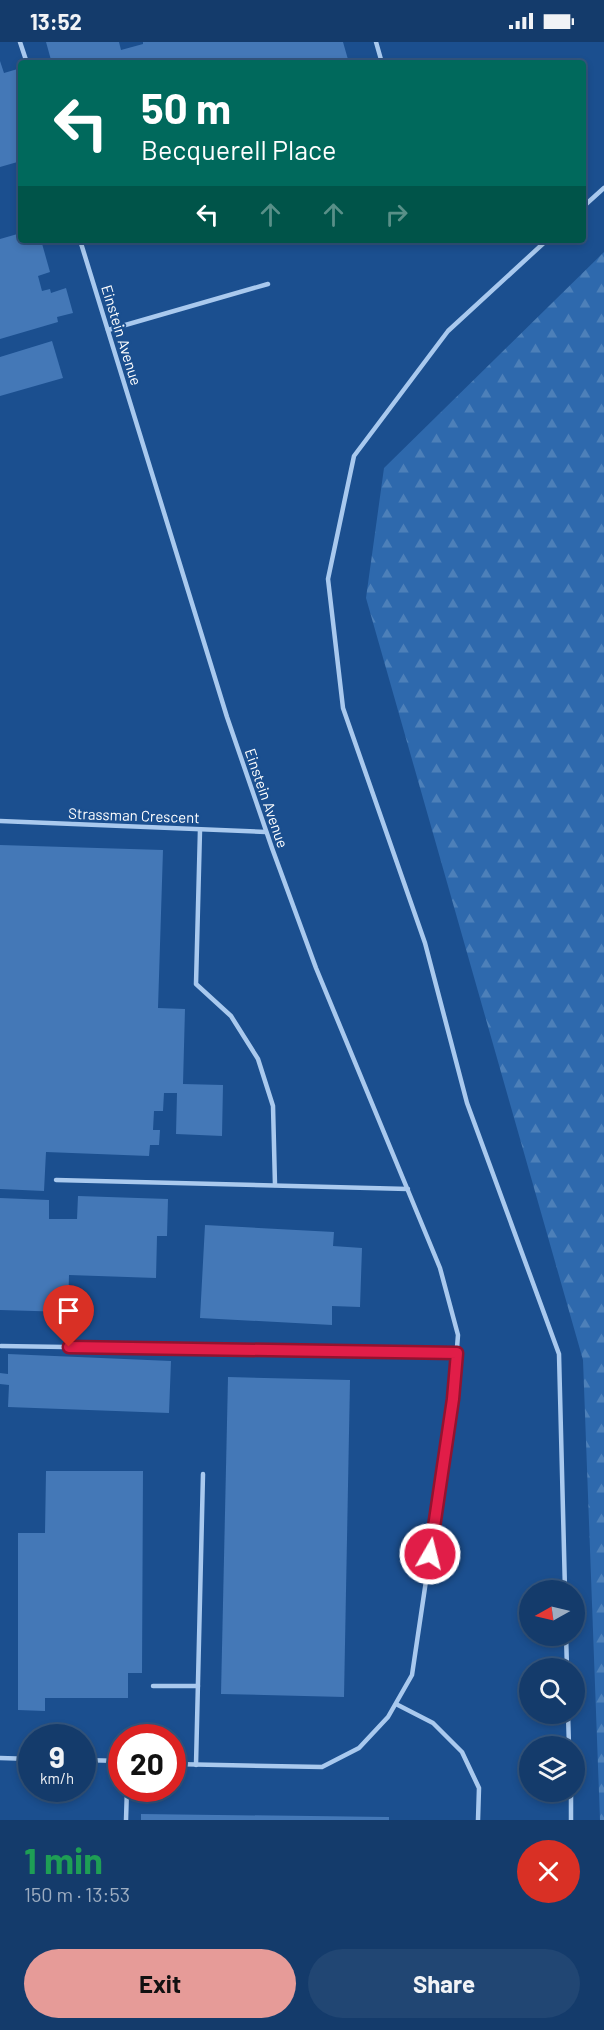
<!DOCTYPE html>
<html lang="en">
<head>
<meta charset="utf-8">
<style>
	body { margin:0; font-family:Barlow,sans-serif; background:#214673; color:#f1f3f6; height:100vh; display:flex; flex-direction:column; font-size:22px; white-space:nowrap }
	* { box-sizing:border-box; margin:0 }
	p { font-size:20px; color:#9dadc1 }
	.icon { flex:none; width:33px; height:33px; fill:none; stroke:currentColor; stroke-width:2; stroke-linecap:round; stroke-linejoin:round }
	.map { position:relative; height:1778px; overflow:hidden }
	.drawer { display:flex; flex-direction:column; background:#143b6b; flex:1 }
	.drawer>* { flex:none }
	.top-card { position:absolute; left:18px; top:18px; width:568px; height:183px; border-radius:6px; box-shadow:0 3px 9px #0003,0 0 0 2px #33557e; background:#00695c; color:#fff; overflow:hidden }
	.needle { width:39px; rotate:262deg }
	.buttons { position:absolute; left:519px; top:1538px; display:grid; gap:12px }
	.buttons a { display:grid; place-items:center; width:66px; height:66px; border-radius:50%; background:#143b6b; box-shadow:0 3px 9px #0003,0 0 0 2px #33557e; font-size:30px }
	.speed { position:absolute; left:18px; top:1682px; display:flex; gap:12px; font-size:30px; font-weight:700; text-align:center }
	.speed>* { display:grid; place-content:center; width:78px; height:78px; border-radius:50%; background:#143b6b; box-shadow:0 3px 9px #0003,0 0 0 2px #33557e; line-height:1 }
	.speed small { font-size:15px; font-weight:400 }
	.speed .limit { border:9px solid #d22; background:#fff; color:#111 }
	.pin { position:absolute; display:grid; place-items:center; width:51px; height:51px; color:#fff; margin:-62px -26px; border-radius:50% 50% 50% 0; rotate:-45deg; box-shadow:0 0 6px #0007 }
	.pin .icon { rotate:45deg }
	.me { position:absolute; width:66px; margin:-33px; rotate:8deg; stroke-linejoin:round; filter:drop-shadow(0 0 4px #0008) }
	.turn { display:flex; align-items:center; gap:21px; height:126px; padding:0 24px; font-size:27px }
	.turn .icon { width:78px; height:78px; stroke-width:2.5 }
	.turn b { display:block; font-size:42px; line-height:51px }
	.lanes { display:flex; align-items:center; height:57px; padding:0 24px; background:#0003; justify-content:center; gap:30px; direction:ltr }
	.lanes .off { opacity:.35 }
	.round { display:grid; place-items:center; flex:none; width:63px; height:63px; border-radius:32px; background:#214673 }
	.headline { display:flex; align-items:center; justify-content:space-between; height:102px; padding:0 24px }
	h1 { font-size:36px; font-weight:700; line-height:45px; color:#1e9e55 }
	.action { display:flex; gap:12px; margin-top:auto; padding:12px 24px }
	.action a { flex:1; height:69px; border-radius:36px; background:#e69b98; color:#111; font-size:24px; font-weight:700; line-height:69px; text-align:center }
	.action a+a { background:#214673; color:#f1f3f6 }
	.status { display:flex; justify-content:space-between; align-items:center; height:42px; padding:0 30px; background:#143b6b; direction:ltr }
	.status svg { height:16px; fill:currentColor }
	.map>svg:first-child { display:block }
	.forest { fill:url(#forest-firs) }
	.building { fill:#4478b7 }
	.lines { fill:none; stroke-linecap:round; stroke-linejoin:round }
	.service { stroke:#a9c9ee; stroke-width:4.5 }
	.route-casing { stroke:#92132f; stroke-width:15 }
	.route { stroke:#e11d48; stroke-width:10 }
	.labels { text-anchor:middle; dominant-baseline:central; stroke-width:4.5; stroke-linejoin:round; paint-order:stroke }
	.street-label { font-size:15px; fill:#fff; stroke:#1b4f8f }
</style>
</head>
<body>
<div class="status"><b>13:52</b><svg viewBox="0 0 49 12"><path d="M0 12V9h3v3zM5 12V6h3v6zM10 12V3h3v9zM15 12V0h3v12zM26 1h20v11H26zM47 4h2v5h-2z"/></svg></div>
<div class="map">
<svg width="604" height="1778" viewBox="0 0 604 1778">
	<defs>
		<pattern id="forest-firs" width="22" height="20" patternUnits="userSpaceOnUse" patternTransform="scale(1.5)"><rect width="22" height="20" fill="#2e69ad"/><path d="M5 1l3.5 6h-7zM16 11l3.5 6h-7z" fill="#4d80b9"/></pattern>
	</defs>
	<rect width="100%" height="100%" fill="#1b4f8f"/>
	<polygon class="forest" points="604,210 604,1778 600,1778 583,1318 366,556 384,426"/>
	<g class="building">
		<polygon points="46,0 119,0 121,8 143,2 143,0 343,0 349,21 42,21 51,18"/>
		<polygon points="0,19 4,31 21,26 21,64 16,66 21,82 21,119 0,125"/>
		<polygon points="21,191 21,198 41,198 50,230 38,234 42,249 50,247 51,251 66,246 73,271 57,275 58,280 0,297 0,197"/>
		<polygon points="52,299 63,336 0,354 0,315"/>
		<polygon points="0,803 163,808 158,966 185,967 183,1042 223,1043 222,1094 176,1092 177,1051 164,1051 163,1069 154,1069 153,1088 160,1088 159,1103 150,1103 149,1114 46,1110 44,1149 0,1147"/>
		<polygon points="78,1154 168,1157 167,1194 157,1194 156,1236 69,1233 68,1270 0,1268 0,1156 49,1158 49,1177 77,1177"/>
		<polygon points="205,1183 334,1190 333,1204 362,1206 360,1265 332,1264 332,1283 200,1276"/>
		<polygon points="8,1312 171,1319 169,1371 8,1365 9,1343 0,1342 0,1331 8,1332"/>
		<polygon points="228,1335 350,1338 344,1655 221,1652"/>
		<polygon points="46,1429 143,1429 142,1631 128,1631 128,1656 45,1656 45,1669 18,1668 18,1491 45,1491"/>
		<polygon points="141,1772 389,1775 389,1778 141,1778"/>
	</g>
	<g class="lines">
		<g class="service">
			<polyline points="20,0 27,21"/>
			<polyline points="376,0 382,21"/>
			<polyline points="584,164 604,146"/>
			<polyline points="80,198 227,675 272,806 316,926 440,1226 458,1293 453,1357 412,1633 388,1675 359,1706 322,1725 172,1722"/>
			<polyline points="547,198 448,289 354,414 328,537 343,666 425,901 467,1061 559,1312 565,1548"/>
			<polyline points="108,288 268,242"/>
			<polyline points="0,779 266,790"/>
			<polyline points="200,788 196,942 231,974 258,1017 273,1064 275,1143"/>
			<polyline points="56,1138 408,1147"/>
			<polyline points="1,1304 457,1311"/>
			<polyline points="566,1593 567,1626"/>
			<polyline points="153,1644 198,1644"/>
			<polyline points="396,1662 433,1681 462,1710 479,1746 478,1778"/>
			<polyline points="568,1671 569,1704"/>
			<polyline points="0,1716 32,1717"/>
			<polyline points="82,1718 122,1719"/>
			<polyline points="196,1723 203,1432"/>
			<polyline points="571,1749 571,1778"/>
			<polyline points="126,1778 127,1746"/>
		</g>
	</g>
	<g class="lines">
		<defs>
			<polyline id="route" points="69,1305 457,1311 453,1357 430,1512"/>
		</defs>
		<use href="#route" class="route-casing"/>
		<use href="#route" class="route"/>
	</g>
	<g class="labels">
		<g class="street-label">
			<text transform="translate(122 293) rotate(73)">Einstein Avenue</text>
			<text transform="translate(267 756) rotate(71)">Einstein Avenue</text>
			<text transform="translate(134 773) rotate(2)">Strassman Crescent</text>
		</g>
	</g>
</svg>
<div class="buttons">
<a><svg class="needle" viewBox="-14 -14 28 28"><path d="M0-13l5 13h-10z" fill="#e53935"/><path d="M0 13l5-13h-10z" fill="#9dadc1"/></svg></a>
<a><svg class="icon" aria-label="search" viewBox="0 0 24 24"><circle cx="10" cy="10" r="6"/><path d="M15 15l6 6"/></svg></a>
<a><svg class="icon" aria-label="layers" viewBox="0 0 24 24"><path d="M12 4l9 5-9 5-9-5zM3 14l9 5 9-5"/></svg></a>
</div>
<div class="speed"><div>9<small>km/h</small></div><div class="limit">20</div></div>
<div class="pin" style="left:69px;top:1305px;background:#d93025"><svg class="icon" aria-label="arrive" viewBox="0 0 24 24"><path d="M6 21V4h12l-3 4 3 4H6"/></svg></div>
<svg class="me" style="left:430px;top:1512px" viewBox="-20 -20 40 40"><circle r="17" fill="#e11d48" stroke="#fff" stroke-width="3"/><path d="M0-11L8 9 0 5-8 9z" fill="#fff"/></svg>
<div class="top-card">
<div class="turn"><svg class="icon" aria-label="left" viewBox="0 0 24 24"><path d="M17 20v-9H6M10 6l-5 5 5 5"/></svg><div><b>50 m</b>Becquerell Place</div></div>
<div class="lanes"><svg class="icon" aria-label="left" viewBox="0 0 24 24"><path d="M17 20v-9H6M10 6l-5 5 5 5"/></svg><svg class="icon off" aria-label="ahead" viewBox="0 0 24 24"><path d="M12 20V5M6 11l6-6 6 6"/></svg><svg class="icon off" aria-label="ahead" viewBox="0 0 24 24"><path d="M12 20V5M6 11l6-6 6 6"/></svg><svg class="icon off" aria-label="right" viewBox="0 0 24 24"><path d="M7 20v-9h11M14 6l5 5-5 5"/></svg></div>
</div>
</div>
<section class="drawer">
<div class="headline"><div><h1>1 min</h1><p>150 m · 13:53</p></div><a class="round" style="background:#d93025;color:#fff"><svg class="icon" aria-label="close" viewBox="0 0 24 24"><path d="M6 6l12 12M18 6L6 18"/></svg></a></div>
<div class="action"><a>Exit</a><a>Share</a></div>
</section>
</body>
</html>
